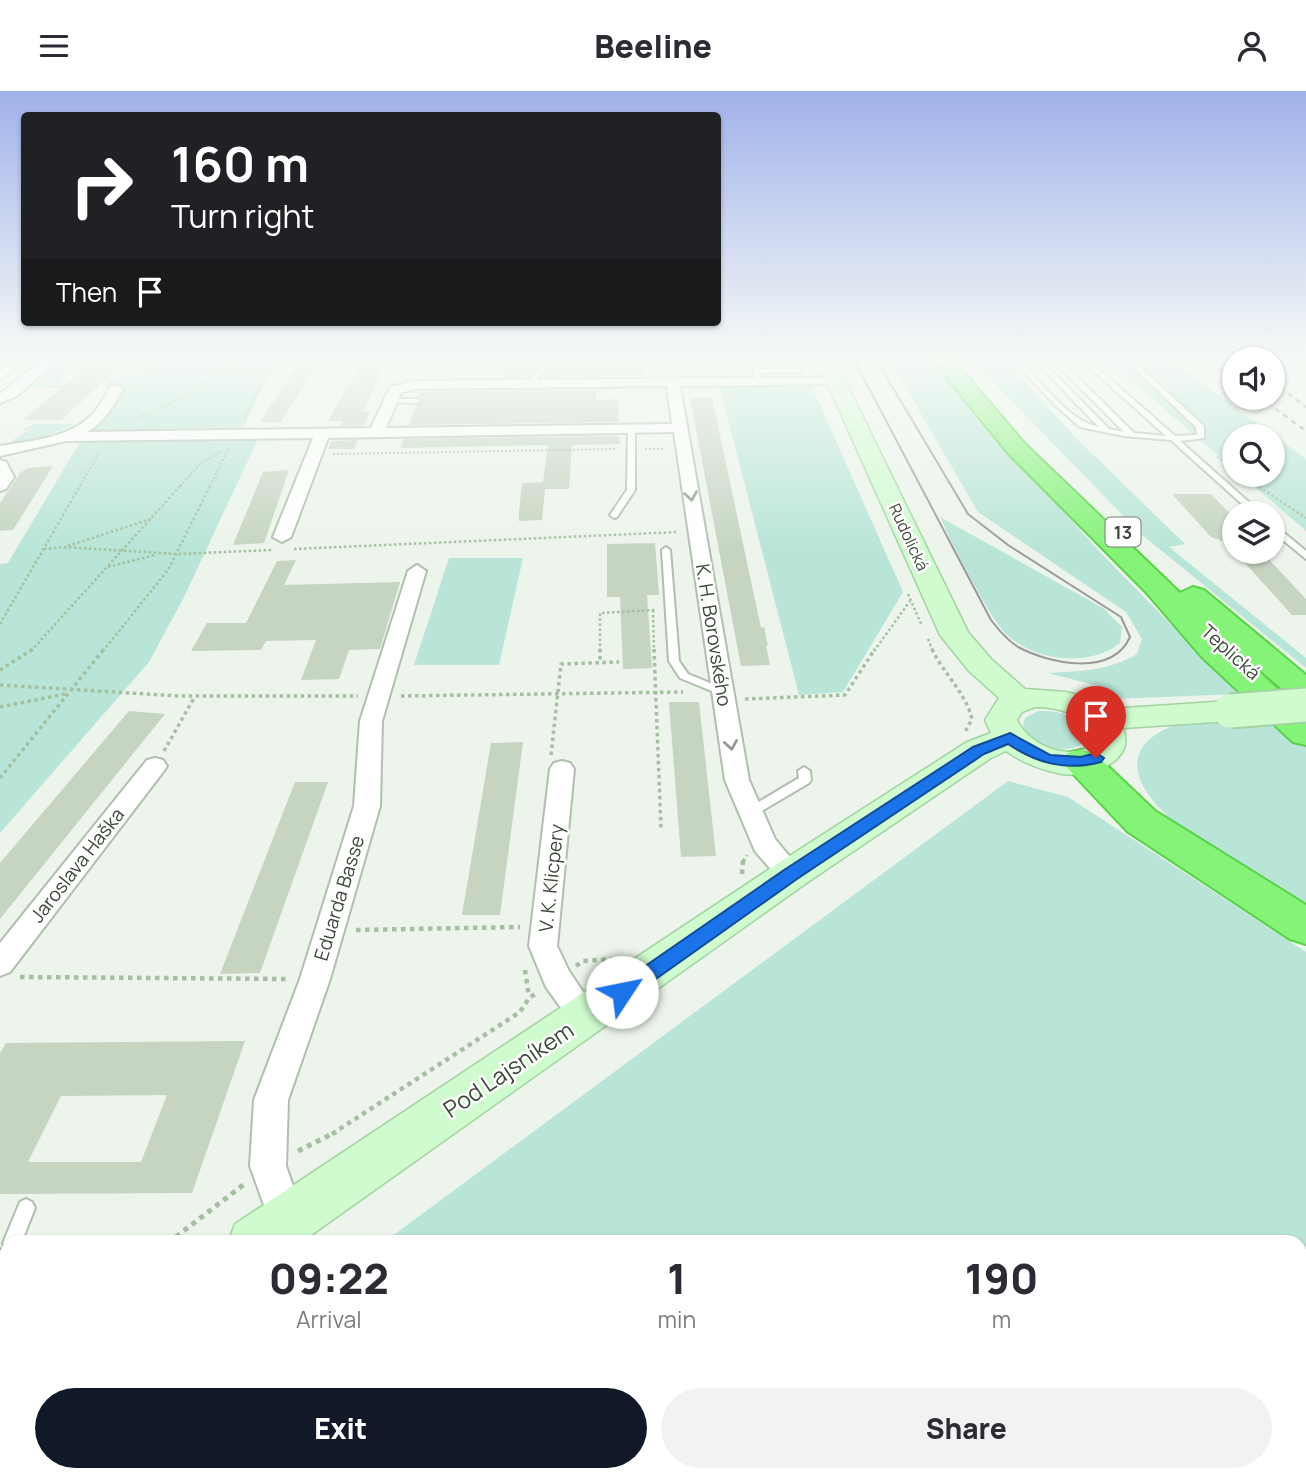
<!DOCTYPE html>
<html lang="en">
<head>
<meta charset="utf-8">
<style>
	body { margin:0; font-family:Manrope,sans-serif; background:#f2f2f3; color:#2b2b33; height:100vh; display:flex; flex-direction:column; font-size:26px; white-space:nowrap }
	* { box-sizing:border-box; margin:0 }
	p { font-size:23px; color:#7c7c81 }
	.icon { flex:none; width:38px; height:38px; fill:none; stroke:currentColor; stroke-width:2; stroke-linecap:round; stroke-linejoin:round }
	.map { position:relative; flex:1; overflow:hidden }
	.drawer { position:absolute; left:0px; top:1144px; width:1307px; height:247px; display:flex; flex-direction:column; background:#fff; border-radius:21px 21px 0 0; box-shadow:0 2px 5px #0004 }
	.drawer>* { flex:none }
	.top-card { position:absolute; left:21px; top:21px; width:700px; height:214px; border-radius:7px; box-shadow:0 2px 5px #0004; background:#202124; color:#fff; overflow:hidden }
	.fabs { position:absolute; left:1222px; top:256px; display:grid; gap:14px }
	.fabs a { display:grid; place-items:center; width:63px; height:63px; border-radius:50%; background:#fff; box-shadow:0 2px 5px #0004; font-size:35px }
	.pin { position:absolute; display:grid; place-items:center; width:60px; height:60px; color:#fff; margin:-72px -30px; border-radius:50% 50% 50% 0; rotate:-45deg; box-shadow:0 0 7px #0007 }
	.pin .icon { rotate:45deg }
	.me { position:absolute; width:77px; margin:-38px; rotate:56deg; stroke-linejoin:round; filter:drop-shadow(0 0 5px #0008) }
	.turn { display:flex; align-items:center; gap:24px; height:147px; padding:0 35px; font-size:32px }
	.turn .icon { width:91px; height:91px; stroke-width:2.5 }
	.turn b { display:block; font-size:49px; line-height:60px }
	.then { display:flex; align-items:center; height:66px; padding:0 35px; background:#0003; gap:14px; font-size:26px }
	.eta { display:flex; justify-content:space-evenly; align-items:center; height:119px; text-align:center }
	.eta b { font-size:42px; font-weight:800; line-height:49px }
	.button { display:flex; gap:14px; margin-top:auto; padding:14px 35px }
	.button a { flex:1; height:80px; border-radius:42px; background:#111827; color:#fff; font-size:28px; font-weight:800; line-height:80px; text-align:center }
	.button a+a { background:#f2f2f3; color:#2b2b33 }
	header { display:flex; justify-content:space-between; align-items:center; height:91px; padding:0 35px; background:#fff; font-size:32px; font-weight:800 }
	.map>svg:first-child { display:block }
	.green { fill:#b8e5d7 }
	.building { fill:#c5d5c1; fill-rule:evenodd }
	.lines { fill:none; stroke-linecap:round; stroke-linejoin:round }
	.lane-casing { stroke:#b0bfae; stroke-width:4 }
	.street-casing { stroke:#b0bfae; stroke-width:4 }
	.secondary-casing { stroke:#a2d3a0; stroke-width:3 }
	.highway-casing { stroke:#5ad247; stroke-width:4 }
	.path-far4 { stroke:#a5c0a1; stroke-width:2; stroke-dasharray:2 2; stroke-linecap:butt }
	.path-far3 { stroke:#a5c0a1; stroke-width:2.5; stroke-dasharray:2.5 2.5; stroke-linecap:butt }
	.path-far2 { stroke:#a5c0a1; stroke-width:3.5; stroke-dasharray:3.5 3.5; stroke-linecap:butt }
	.path-far1 { stroke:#a5c0a1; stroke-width:4.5; stroke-dasharray:4.5 4.5; stroke-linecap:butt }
	.path { stroke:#a5c0a1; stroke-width:5; stroke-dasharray:5 5; stroke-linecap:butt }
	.lane { fill:#fff; fill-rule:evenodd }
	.street { fill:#fff; fill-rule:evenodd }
	.secondary { fill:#cffbcf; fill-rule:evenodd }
	.highway { fill:#84f378; fill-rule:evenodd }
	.tram { stroke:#999; stroke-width:2 }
	.rail { stroke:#999; stroke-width:2.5; stroke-dasharray:5 5; stroke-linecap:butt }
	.secondary-bridge-casing { stroke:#a2d3a0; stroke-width:37; stroke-linecap:butt }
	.secondary-bridge { stroke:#cffbcf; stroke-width:33 }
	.oneway { stroke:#949a92 }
	.route { fill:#1a73e8; stroke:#114b97; stroke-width:2 }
	.labels { text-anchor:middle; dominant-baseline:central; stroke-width:5; stroke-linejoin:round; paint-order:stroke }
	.far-street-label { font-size:16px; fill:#3c4839; stroke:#fff }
	.shield { fill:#fff; stroke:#767f74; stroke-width:2 }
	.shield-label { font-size:18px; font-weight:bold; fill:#3c4839 }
	.street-label { font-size:19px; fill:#3c4839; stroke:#fff }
	.near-street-label { font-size:23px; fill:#3c4839; stroke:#fff }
</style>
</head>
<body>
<header><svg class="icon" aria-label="menu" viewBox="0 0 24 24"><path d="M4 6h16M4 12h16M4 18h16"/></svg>Beeline<svg class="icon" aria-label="person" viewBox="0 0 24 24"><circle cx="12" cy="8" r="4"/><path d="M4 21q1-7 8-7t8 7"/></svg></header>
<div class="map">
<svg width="1306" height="1390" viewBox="0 0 1306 1390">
	<rect width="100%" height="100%" fill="#ecf4eb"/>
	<g class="green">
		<polygon points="156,265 333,265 330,270 274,274 243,336 87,340 102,328 123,296 103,295 115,284 144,284"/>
		<path d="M926,265L1096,457L1239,603L1113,608L1102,596L1048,582C1081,580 1108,580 1137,563L1142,548L1126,521L978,421L888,266Z"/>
		<polygon points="968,265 1001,265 1079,350 1185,453 1169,456 1306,567 1306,577 1141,443"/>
		<polygon points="69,266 67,269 77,269 61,282 69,283 54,296 26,296 60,267"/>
		<polygon points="1118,270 1174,272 1306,368 1306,440 1240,383 1272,383 1272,345 1234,345 1234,378 1110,271"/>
		<polygon points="810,291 903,501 843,601 799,604 719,293"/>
		<polygon points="36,333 75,333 35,350 5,355"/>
		<polygon points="259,346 184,506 149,571 0,742 0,473 8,472 80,351"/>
		<path d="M940,426L1103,517L1122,536L1120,552C1089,577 1035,570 1006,543C990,528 950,449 940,426Z"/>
		<polygon points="449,467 523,467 499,574 414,574"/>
		<path d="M1038,620C1058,619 1080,624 1087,644L1086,650C1067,666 1030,657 1023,633L1025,627Z"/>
		<path d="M1282,628L1306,650V815C1269,793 1111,716 1141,659C1151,641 1176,632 1196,629C1224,626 1253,628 1282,628Z"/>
		<polygon points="1008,690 1068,706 1306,861 1306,1390 60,1390 68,1384 1300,1384 1300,1152 384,1151"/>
	</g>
	<g class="building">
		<polygon points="303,265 320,267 281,331 260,331"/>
		<polygon points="506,265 609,265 609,270 644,269 646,285 541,286 551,277 544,273 530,282 530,286 502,287"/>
		<polygon points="96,267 129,267 61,329 23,329"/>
		<polygon points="358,277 383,277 363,321 370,321 364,334 340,335 342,330 328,330"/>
		<polygon points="607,298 596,301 596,309 618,308 619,331 409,334 416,315 423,311 419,306 421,301"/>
		<polygon points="690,307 712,307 761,537 764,536 768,555 766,555 770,574 741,575"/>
		<polygon points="619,345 620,353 572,354 569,398 545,398 542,429 519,430 519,420 522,392 543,391 548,354 400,357 404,348"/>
		<polygon points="358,349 354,358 328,358 332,350"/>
		<polygon points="53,375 13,439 0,440 0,412 20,382 28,377"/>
		<polygon points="289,379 264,452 233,454 263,381"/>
		<polygon points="1172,403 1211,403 1234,427 1234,454 1211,446"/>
		<polygon points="655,452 659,504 647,504 652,577 623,578 620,506 607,506 607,453"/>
		<polygon points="1234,460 1261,460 1306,508 1306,524 1292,524"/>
		<polygon points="296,469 284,494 400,491 380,558 349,559 339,588 301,589 316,549 266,550 261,559 191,560 207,532 246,532 277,470"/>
		<polygon points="669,611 699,611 716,765 681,766"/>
		<polygon points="129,620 165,623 0,828 0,772"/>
		<polygon points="523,651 500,824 462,824 491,652"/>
		<polygon points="295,691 328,691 260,882 220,883"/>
		<path d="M245,950L192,1102L0,1103V962L6,952ZM167,1004L141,1071H28L61,1005Z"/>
	</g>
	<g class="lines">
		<defs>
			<g id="lane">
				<path d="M1009,265H1016C1038,288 1068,330 1099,336L1030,265H1037L1109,338L1124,341L1049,265H1056L1134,342L1166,345L1077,265H1084L1175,345L1197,344L1196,336L1127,270L1132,269L1204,335V347L1180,350L1261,422H1252L1171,349L1124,345L1080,336L1055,314Z"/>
				<polygon points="543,276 548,277 538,285 537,294 533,294 532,284"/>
				<polygon points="800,278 803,280 802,281 760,282 762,289 759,291 756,289 753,280 756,278"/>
				<polygon points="391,308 418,308 421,310 418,312 389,311 388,310"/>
				<polygon points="628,336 635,338 635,399 617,426 614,427 610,424 627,399"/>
				<polygon points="1272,432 1306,460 1306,468 1272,440"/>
				<polygon points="666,456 670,459 679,570 688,583 727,599 728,601 727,603 719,603 680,587 669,570 662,459"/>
				<polygon points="804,676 810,680 811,689 809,692 753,725 745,725 743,722 745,719 799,687 798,680"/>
				<polygon points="26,1108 32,1111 35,1117 21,1152 7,1152 7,1188 0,1192 0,1159 5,1157 3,1152 20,1111"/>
			</g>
			<g id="street">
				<polygon points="47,265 61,265 17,305 0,312 0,303"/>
				<polygon points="4,274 15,277 0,288 0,278"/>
				<path d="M841,286V292L836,293L680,295L749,689L775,748L804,783L801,790L791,793L781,790L755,760L725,689L674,341L328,347L291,446L282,451L273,446L313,347L66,350L0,365V355C31,350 70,347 93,323C100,315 105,304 111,295L116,294L123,298C113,315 105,331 87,341L371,337L390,296L413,290ZM667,295L672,333L386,337L401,302L414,298Z"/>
				<polygon points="0,369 6,371 14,386 6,398 0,400"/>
				<polygon points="417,474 426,480 382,630 380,715 330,888 288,1009 286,1075 305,1129 300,1142 287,1147 274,1142 250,1075 254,1009 300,888 354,715 360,630 408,480"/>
				<polygon points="155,667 163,669 167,675 163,681 10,881 0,885 0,852 147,669"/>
				<polygon points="562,670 570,672 574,678 557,855 569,880 600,926 596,935 585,939 574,935 546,896 529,855 550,678 554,672"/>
			</g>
			<g id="secondary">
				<path d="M815,265H833L968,541L991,568L1025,598L1066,601L1089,607L1110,618L1230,610L1241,613L1246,620L1241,627L1230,630L1123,637C1137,672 1088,687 1062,683C1041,679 1023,672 1006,660L991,667L805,793L300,1152H228L235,1133L777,773L967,651L991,642L985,629L999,607L969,580L940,544ZM1035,616C1056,616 1076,621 1090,637L1093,653C1068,671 1030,655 1017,629L1022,621Z"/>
				<polygon points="7,1291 7,1353 0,1356 0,1294"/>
			</g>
			<g id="highway">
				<polygon points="929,265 950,265 1024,352 1180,502 1193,496 1204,499 1306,584 1306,611 1294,608 1211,537 1306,624 1306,654 1293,651 1202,566 1146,501 1008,362"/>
				<polygon points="1081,659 1094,662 1155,720 1306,814 1306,853 1290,848 1127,740 1062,671 1068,662"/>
			</g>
		</defs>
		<use href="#lane" class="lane-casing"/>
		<use href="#street" class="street-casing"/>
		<use href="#secondary" class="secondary-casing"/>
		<use href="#highway" class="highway-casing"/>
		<g class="path-far4">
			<polyline points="153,265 145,279 266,283 244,328"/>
			<polyline points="221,265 247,280"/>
			<polyline points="287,265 273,273 266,283 291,284"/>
			<polyline points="1285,265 1306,276"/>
			<polyline points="1298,265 1306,269"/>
			<polyline points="556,269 620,268 619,265"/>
			<polyline points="283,270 301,270 299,273"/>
			<polyline points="621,278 620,268 632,265"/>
			<polyline points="119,280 145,279"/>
			<polyline points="44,296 99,296"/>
			<polyline points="134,299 145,279"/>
			<polyline points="135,328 179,308 246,265"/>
			<polyline points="25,339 33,334"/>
			<polyline points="645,358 665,358"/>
			<polyline points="333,363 616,358"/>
			<polyline points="1217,366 1234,378"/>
			<polyline points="1240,383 1258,395"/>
			<polyline points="80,395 100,360"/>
			<polyline points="180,395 200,373 221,360"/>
			<polyline points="210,395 229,357"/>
		</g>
		<g class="path-far3">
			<polyline points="1255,393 1306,427"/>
			<polyline points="68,455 151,428"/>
			<polyline points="44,458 63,456 177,463 272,459"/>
			<polyline points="294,458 678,441"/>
			<polyline points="108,476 155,464"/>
			<polyline points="908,503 922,535"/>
			<polyline points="653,519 654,560"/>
			<polyline points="0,533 81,393"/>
			<polyline points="928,548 933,560"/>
			<polyline points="31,560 182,393"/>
			<polyline points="103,560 168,479 211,393"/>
			<polyline points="600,560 600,522 655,519"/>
			<polyline points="874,560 910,510"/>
		</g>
		<g class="path-far2">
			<polyline points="600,558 600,571"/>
			<polyline points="654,558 661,738"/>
			<path d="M932,558C943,582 966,602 972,628L965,641"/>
			<polyline points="0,579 33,558"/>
			<polyline points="0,594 179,605 358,605"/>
			<polyline points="401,605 683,601"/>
			<polyline points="745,608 845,604 875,558"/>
			<polyline points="0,616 65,603"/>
			<polyline points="164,660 194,607"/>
			<polyline points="551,664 561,573 619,571"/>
			<polyline points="0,687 104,558"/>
			<polyline points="743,771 747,764"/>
		</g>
		<g class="path-far1">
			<polyline points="742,783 743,769"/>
			<polyline points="356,839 520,836"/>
			<polyline points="576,875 583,870 612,868"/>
			<polyline points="525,879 529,906"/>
			<polyline points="20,886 288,888"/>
			<polyline points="332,1043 520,921 529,907 538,901"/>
		</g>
		<g class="path">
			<polyline points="298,1060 336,1041"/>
			<polyline points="168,1152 247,1091"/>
			<polyline points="0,1270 7,1265"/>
		</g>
		<use href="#lane" class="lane"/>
		<use href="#street" class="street"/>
		<use href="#secondary" class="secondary"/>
		<use href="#highway" class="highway"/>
		<path class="tram" d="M852,265L991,529C999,539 1007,549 1018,556C1050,573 1112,586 1130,546L1121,526L1008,454L968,423L874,265"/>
		<g class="rail">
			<polyline points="1202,265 1234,288"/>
			<polyline points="1227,265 1234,270"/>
			<polyline points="1272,290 1306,316"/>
			<polyline points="1259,306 1306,340"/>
		</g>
		<defs>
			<polyline id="secondary-bridge" points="1230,620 1306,614"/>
		</defs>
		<use href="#secondary-bridge" class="secondary-bridge-casing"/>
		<use href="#secondary-bridge" class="secondary-bridge"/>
	</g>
	<defs><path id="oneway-chevron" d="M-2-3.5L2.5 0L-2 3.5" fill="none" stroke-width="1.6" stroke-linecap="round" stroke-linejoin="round" transform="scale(1.75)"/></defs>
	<g class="oneway">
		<use href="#oneway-chevron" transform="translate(691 405) rotate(81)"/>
		<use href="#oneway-chevron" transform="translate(731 654) rotate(81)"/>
	</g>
	<linearGradient id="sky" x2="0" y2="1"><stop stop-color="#a0b1ea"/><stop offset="0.58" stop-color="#f6faf6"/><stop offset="1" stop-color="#f6faf6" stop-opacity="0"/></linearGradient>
	<rect width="1306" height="460" fill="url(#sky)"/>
	<path class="route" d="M1010,642L1050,664L1081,666L1096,662L1104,667L1101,671C1067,680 1038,673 1008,653L984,663L797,788L629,907H615L612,901L615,896L784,779L973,656Z"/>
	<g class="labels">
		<g class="far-street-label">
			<text transform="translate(909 446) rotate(65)">Rudolická</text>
		</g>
		<rect class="shield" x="1105.5" y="426.5" width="35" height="29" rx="5"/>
		<g class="shield-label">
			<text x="1123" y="441">13</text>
		</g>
		<g class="street-label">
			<text transform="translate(714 544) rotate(81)">K. H. Borovského</text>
			<text transform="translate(1231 561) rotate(42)">Teplická</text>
			<text transform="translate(77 774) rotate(-52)">Jaroslava Haška</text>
			<text transform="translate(551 787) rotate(-84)">V. K. Klicpery</text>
			<text transform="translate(339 807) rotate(-73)">Eduarda Basse</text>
		</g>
		<g class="near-street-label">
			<text transform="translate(508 978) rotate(-34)">Pod Lajsníkem</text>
		</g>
	</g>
</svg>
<div class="fabs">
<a><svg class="icon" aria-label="sound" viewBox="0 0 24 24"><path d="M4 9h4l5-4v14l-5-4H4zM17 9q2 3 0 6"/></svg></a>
<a><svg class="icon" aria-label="search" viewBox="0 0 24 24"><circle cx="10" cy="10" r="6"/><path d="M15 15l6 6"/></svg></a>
<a><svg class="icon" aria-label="layers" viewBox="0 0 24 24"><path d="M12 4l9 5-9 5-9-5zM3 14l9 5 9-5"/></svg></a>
</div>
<div class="pin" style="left:1096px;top:667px;background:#d93025"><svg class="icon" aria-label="arrive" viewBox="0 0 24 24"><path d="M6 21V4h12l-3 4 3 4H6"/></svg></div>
<svg class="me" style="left:622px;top:901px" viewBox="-20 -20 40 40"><circle r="19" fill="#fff"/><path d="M0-13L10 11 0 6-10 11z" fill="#1a73e8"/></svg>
<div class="top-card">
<div class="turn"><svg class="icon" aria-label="right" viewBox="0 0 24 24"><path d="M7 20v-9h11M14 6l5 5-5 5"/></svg><div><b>160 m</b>Turn right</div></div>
<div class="then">Then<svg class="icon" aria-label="arrive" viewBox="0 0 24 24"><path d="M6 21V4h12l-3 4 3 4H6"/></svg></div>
</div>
<section class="drawer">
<div class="eta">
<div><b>09:22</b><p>Arrival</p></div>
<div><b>1</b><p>min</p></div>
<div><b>190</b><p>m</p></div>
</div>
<div class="button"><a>Exit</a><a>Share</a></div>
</section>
</div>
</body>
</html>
